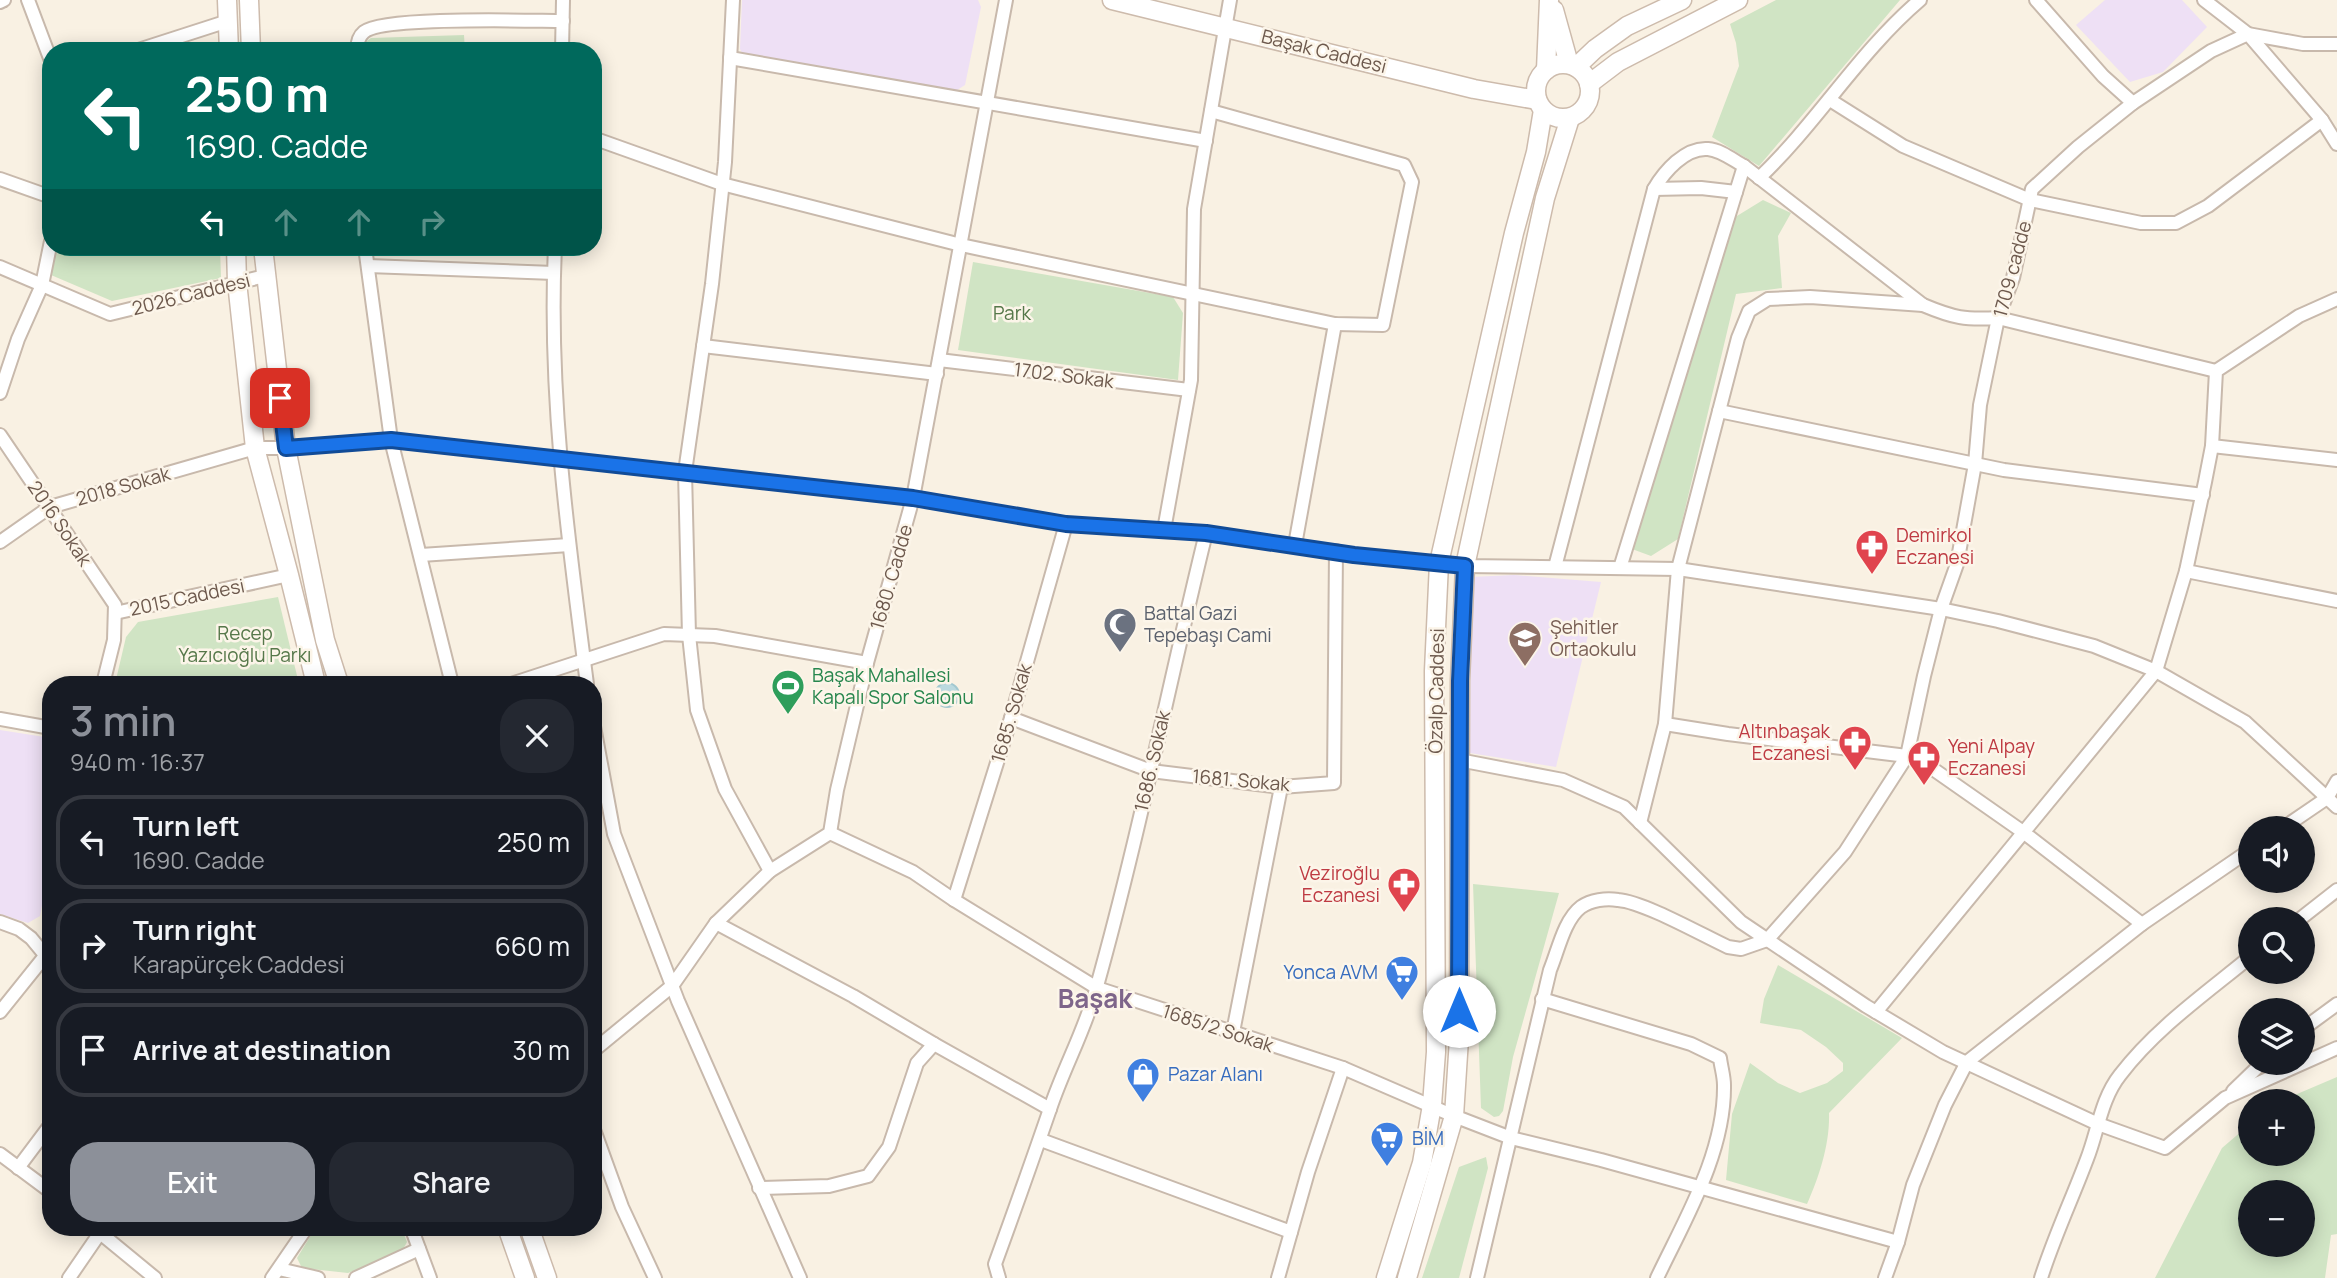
<!DOCTYPE html>
<html lang="en">
<head>
<meta charset="utf-8">
<style>
	body { margin:0; font-family:Manrope,sans-serif; background:#242831; color:#f1f3f6; height:100vh; display:flex; flex-direction:column; font-size:26px; white-space:nowrap }
	* { box-sizing:border-box; margin:0 }
	p { font-size:23px; color:#9ea1a6 }
	.icon { flex:none; width:38px; height:38px; fill:none; stroke:currentColor; stroke-width:2; stroke-linecap:round; stroke-linejoin:round }
	.map { position:relative; flex:1; overflow:hidden }
	.sheet { position:absolute; left:42px; top:676px; width:560px; height:560px; display:flex; flex-direction:column; background:#171b24; border-radius:28px; box-shadow:0 4px 18px #0003 }
	.sheet>* { flex:none }
	.hud { position:absolute; left:42px; top:42px; width:560px; height:214px; border-radius:28px; box-shadow:0 4px 18px #0003; background:#00695c; color:#fff; overflow:hidden }
	.controls { position:absolute; left:2238px; top:816px; display:grid; gap:14px }
	.controls a { display:grid; place-items:center; width:77px; height:77px; border-radius:50%; background:#171b24; box-shadow:0 4px 18px #0003; font-size:35px }
	.pin { position:absolute; display:grid; place-items:center; width:60px; height:60px; color:#fff; margin:-30px; border-radius:14px; box-shadow:0 4px 10px #0006 }
	.me { position:absolute; width:77px; margin:-38px; rotate:0deg; stroke-linejoin:round; filter:drop-shadow(0 0 5px #0008) }
	.turn { display:flex; align-items:center; gap:24px; height:147px; padding:0 28px; font-size:32px }
	.turn .icon { width:91px; height:91px; stroke-width:2.5 }
	.turn b { display:block; font-size:49px; line-height:60px }
	.lanes { display:flex; align-items:center; height:66px; padding:0 28px; background:#0003; justify-content:center; gap:35px; direction:ltr }
	.lanes .off { opacity:.35 }
	.round { display:grid; place-items:center; flex:none; width:74px; height:74px; border-radius:28px; background:#242831 }
	.overview { display:flex; align-items:center; justify-content:space-between; height:119px; padding:0 28px }
	h1 { font-size:42px; font-weight:600; line-height:52px; color:#8c9099 }
	.primary-button { display:flex; gap:14px; margin-top:auto; padding:14px 28px }
	.primary-button a { flex:1; height:80px; border-radius:28px; background:#8c9099; color:#fff; font-size:28px; font-weight:600; line-height:80px; text-align:center }
	.primary-button a+a { background:#242831; color:#f1f3f6 }
	ul { padding:0; list-style:none }
	li { display:flex; align-items:center; gap:21px; height:94px; margin:0 14px 10px; padding:0 14px; border:4px solid #363941; border-radius:28px }
	li div { flex:1 }
	li b { display:block; font-size:26px }
	li em { font-style:normal }
	.map>svg:first-child { display:block }
	.education { fill:#eee0f5 }
	.green { fill:#d0e4c4; fill-rule:evenodd }
	.water { fill:#bbd9df; stroke:#a2c8d0; stroke-width:2 }
	.lines { fill:none; stroke-linecap:round; stroke-linejoin:round }
	.minor-casing { stroke:#c8b9ac; stroke-width:16 }
	.secondary-casing { stroke:#cdbbac; stroke-width:21 }
	.minor { stroke:#fff; stroke-width:12 }
	.secondary { stroke:#fff; stroke-width:18 }
	.route-casing { stroke:#114b97; stroke-width:18 }
	.route { stroke:#1a73e8; stroke-width:12 }
	.labels { text-anchor:middle; dominant-baseline:central; stroke-width:5; stroke-linejoin:round; paint-order:stroke }
	.street-label { font-size:19px; fill:#6d594d; stroke:#fcf5e9 }
	.park-label { font-size:19px; fill:#56784a; stroke:#fcf5e9 }
	.health-label { font-size:19px; fill:#be3a42; stroke:#fcf5e9; text-anchor:start }
	.worship-label { font-size:19px; fill:#5b616d; stroke:#fcf5e9; text-anchor:start }
	.education-label { font-size:19px; fill:#785e54; stroke:#fcf5e9; text-anchor:start }
	.leisure-label { font-size:19px; fill:#27864d; stroke:#fcf5e9; text-anchor:start }
	.shop-label { font-size:19px; fill:#366cbe; stroke:#fcf5e9; text-anchor:start }
	.district-label { font-size:26px; font-weight:bold; fill:#7e658a; stroke:#fcf5e9 }
</style>
</head>
<body>
<div class="map">
<svg width="2337" height="1278" viewBox="0 0 2337 1278">
	<rect width="100%" height="100%" fill="#f9f1e3"/>
	<g class="education">
		<polygon points="742,0 978,0 981,7 965,85 954,92 743,55 740,49"/>
		<polygon points="2105,0 2182,0 2207,27 2163,72 2130,82 2076,25"/>
		<polygon points="1514,575 1601,582 1556,767 1470,753 1471,577"/>
		<polygon points="0,730 51,738 51,855 40,916 28,923 0,914"/>
	</g>
	<g class="green">
		<polygon points="1776,0 1900,0 1759,166 1712,137 1739,66 1736,43 1730,24"/>
		<polygon points="464,35 465,51 364,51 364,43 371,38"/>
		<polygon points="1763,200 1791,213 1778,236 1782,288 1736,294 1678,539 1651,556 1632,549 1732,219"/>
		<polygon points="57,247 220,247 221,278 112,301 51,275"/>
		<polygon points="973,262 1173,297 1183,313 1178,380 958,350"/>
		<polygon points="278,597 299,684 115,684 126,637 138,622"/>
		<polygon points="1473,884 1559,893 1513,1057 1503,1111 1499,1116 1494,1117 1481,1108"/>
		<path d="M1778,965L1902,1038L1829,1113C1830,1144 1819,1177 1807,1204L1726,1180L1732,1114L1750,1063L1778,1083L1800,1093L1827,1083L1843,1071V1063L1826,1047L1801,1030L1760,1023L1764,999Z"/>
		<path d="M2337,1077V1234L2331,1235L2325,1278H2155L2222,1148L2250,1124V1153H2303V1101H2281ZM2250,1192H2303V1244H2250Z"/>
		<polygon points="1486,1157 1488,1168 1459,1278 1422,1278 1459,1167"/>
		<polygon points="316,1227 401,1227 407,1242 401,1253 348,1273 302,1268 297,1258"/>
	</g>
	<circle class="water" cx="947" cy="695" r="12"/>
	<g class="lines">
		<defs>
			<g id="minor">
				<polyline points="28,0 51,61"/>
				<polyline points="733,0 725,162 712,284 685,472 689,635 697,710 725,789 770,871"/>
				<polyline points="2036,0 2103,76 2133,103"/>
				<polyline points="2204,0 2248,34 2303,44 2337,44"/>
				<polyline points="0,2 4,0"/>
				<polyline points="135,51 228,21"/>
				<path d="M357,51C357,44 359,36 364,32C384,16 531,21 563,21"/>
				<polyline points="562,51 563,0"/>
				<polyline points="730,58 1206,141"/>
				<polyline points="1830,100 1903,146 2030,200 2141,223 2176,223 2208,206 2322,120"/>
				<polyline points="593,138 722,184 961,245 1335,324 1383,325 1412,182 1404,165 1211,111"/>
				<path d="M1759,178C1817,123 1859,52 1920,0"/>
				<polyline points="0,179 51,197"/>
				<polyline points="1654,189 1701,188 1736,192"/>
				<polyline points="365,247 391,440 452,684"/>
				<path d="M555,247C548,393 568,539 587,684"/>
				<polyline points="368,266 554,273"/>
				<polyline points="0,267 110,314 265,276"/>
				<polyline points="703,346 937,374"/>
				<polyline points="939,360 1189,390"/>
				<polyline points="0,393 18,339 42,285 51,241"/>
				<polyline points="1719,411 2004,470 2203,495"/>
				<polyline points="0,435 115,605 114,640 103,684"/>
				<polyline points="2212,446 2337,460"/>
				<polyline points="1164,530 1191,380 1194,209 1230,0"/>
				<polyline points="0,542 50,507 255,448 286,448 391,440 913,498 1066,524 1206,533 1354,555 1465,566 1678,569 1941,609 1998,621 2094,646 2156,671 2245,722 2337,807"/>
				<polyline points="1295,545 1335,324"/>
				<polyline points="421,555 569,545"/>
				<path d="M1555,567L1654,189C1664,172 1685,147 1708,149C1721,150 1733,160 1744,166L1923,305C1954,318 1965,320 1998,318L2216,371"/>
				<polyline points="1620,568 1744,166"/>
				<polyline points="2186,571 2337,601"/>
				<polyline points="115,613 289,575"/>
				<polyline points="511,684 664,634 715,636 867,663"/>
				<polyline points="1011,718 1151,771 1281,787 1334,783 1336,551"/>
				<polyline points="0,719 51,728"/>
				<polyline points="593,721 614,834 678,1001 800,1278"/>
				<polyline points="1665,724 1728,734 1907,756 1933,769 2023,832 2142,924"/>
				<polyline points="1459,760 1563,780 1624,807 1741,922 1866,1006 1943,1052 2098,1124 2165,1148 2225,1098 2337,1048"/>
				<polyline points="1640,823 1665,724 1678,569 1738,338 1749,311 1768,299 1810,297 1923,305"/>
				<polyline points="2283,828 2327,798 2337,781"/>
				<polyline points="830,833 913,872 954,900 1097,988 1343,1068 1454,1116 1511,1138 1601,1160 1898,1242"/>
				<polyline points="954,900 1011,718 1066,524"/>
				<polyline points="2300,919 2337,890"/>
				<polyline points="0,922 19,929 31,938 50,961"/>
				<polyline points="716,923 853,996 934,1044"/>
				<path d="M1542,999L1691,1044L1720,1058C1721,1067 1724,1076 1724,1085C1725,1153 1685,1219 1657,1278"/>
				<polyline points="0,1012 45,956 51,945"/>
				<polyline points="1876,1012 2156,671 2186,571 2205,482 2212,446 2216,371 2299,316 2337,299"/>
				<polyline points="2303,1029 2337,1004"/>
				<polyline points="1233,1032 1281,787"/>
				<polyline points="593,1051 672,986 716,923 770,871 830,833 837,790 867,663 913,498 1006,0"/>
				<polyline points="2233,1091 2263,1062"/>
				<polyline points="593,1127 622,1207 655,1278"/>
				<polyline points="1041,1140 1291,1232"/>
				<polyline points="0,1154 51,1192"/>
				<polyline points="18,1168 51,1124"/>
				<polyline points="759,1188 829,1186 868,1176 889,1147 917,1063 934,1044 1050,1109"/>
				<polyline points="93,1227 155,1278"/>
				<polyline points="411,1227 430,1278"/>
				<polyline points="279,1269 318,1278"/>
				<polyline points="69,1278 104,1227"/>
				<polyline points="272,1278 307,1227"/>
				<polyline points="356,1278 419,1249"/>
				<path d="M999,1278L995,1264C1014,1212 1032,1161 1050,1109C1064,1067 1086,1028 1097,986C1139,836 1169,683 1206,533"/>
				<polyline points="1278,1278 1308,1172 1343,1068"/>
				<path d="M1477,1278L1550,970C1558,951 1564,920 1581,907C1591,900 1606,898 1618,900C1644,902 1702,935 1728,947L1741,949L1767,940L1845,852L1907,756L1924,676L1941,609L1957,564L1975,464L1980,405L1998,318L2013,278L2032,189L2078,147L2133,103L2211,51L2248,34L2322,120L2337,144"/>
				<polyline points="1885,1278 1898,1242 1913,1185 1945,1105 1967,1062 2142,924 2250,850"/>
				<path d="M2041,1278C2054,1237 2072,1199 2087,1159C2098,1131 2101,1099 2120,1075C2156,1028 2205,994 2250,957"/>
			</g>
			<g id="secondary">
				<polyline points="227,0 229,51"/>
				<polyline points="249,0 251,51"/>
				<polyline points="1112,0 1474,89 1537,100"/>
				<polyline points="1554,10 1569,64"/>
				<circle cx="1563" cy="91" r="27"/>
				<polyline points="1576,67 1595,49 1627,26 1682,0"/>
				<polyline points="1546,70 1549,0"/>
				<polyline points="1589,84 1618,62 1738,0"/>
				<polyline points="236,247 237,282 255,448 289,575 316,684"/>
				<polyline points="263,247 286,448 325,640 339,684"/>
				<polyline points="507,1227 525,1278"/>
				<polyline points="529,1227 547,1278"/>
				<polyline points="1386,1278 1422,1163 1432,1105 1436,1052 1434,671 1439,563 1514,233 1536,152 1543,110"/>
				<polyline points="1407,1278 1454,1116 1459,1039 1460,681 1465,566 1545,198 1570,118"/>
			</g>
		</defs>
		<use href="#minor" class="minor-casing"/>
		<use href="#secondary" class="secondary-casing"/>
		<use href="#minor" class="minor"/>
		<use href="#secondary" class="secondary"/>
	</g>
	<g class="lines">
		<defs>
			<polyline id="route" points="280,398 286,448 391,440 913,498 1066,524 1206,533 1354,555 1465,566 1460,681 1459,1011"/>
		</defs>
		<use href="#route" class="route-casing"/>
		<use href="#route" class="route"/>
	</g>
	<defs>
		<symbol id="pharmacy-pin" viewBox="-11 -11 22 30"><path d="M0 17L-7.5 6A9.5 9.5 0 1 1 7.5 6Z" fill="#e0444e" stroke="#fcf5e9"/><path d="M-2-6h4v4h4v4h-4v4h-4v-4h-4v-4h4Z" fill="#fff"/></symbol>
		<symbol id="mosque-pin" viewBox="-11 -11 22 30"><path d="M0 17L-7.5 6A9.5 9.5 0 1 1 7.5 6Z" fill="#6b7280" stroke="#fcf5e9"/><path d="M3.5-4.9A6 6 0 1 0 3.5 4.9A5 5 0 1 1 3.5-4.9Z" fill="#fff"/></symbol>
		<symbol id="school-pin" viewBox="-11 -11 22 30"><path d="M0 17L-7.5 6A9.5 9.5 0 1 1 7.5 6Z" fill="#8d6e63" stroke="#fcf5e9"/><path d="M0-5L7-2L0 1L-7-2ZM-4 1L0 2.5L4 1V4Q0 6-4 4Z" fill="#fff"/></symbol>
		<symbol id="stadium-pin" viewBox="-11 -11 22 30"><path d="M0 17L-7.5 6A9.5 9.5 0 1 1 7.5 6Z" fill="#2e9e5b" stroke="#fcf5e9"/><path d="M0-5a6.5 5 0 1 0 0 10a6.5 5 0 1 0 0-10ZM-3.5-1.8h7v3.6h-7Z" fill="#fff"/></symbol>
		<symbol id="supermarket-pin" viewBox="-11 -11 22 30"><path d="M0 17L-7.5 6A9.5 9.5 0 1 1 7.5 6Z" fill="#3f7fe0" stroke="#fcf5e9"/><path d="M-6-5.5h2.5l.6 2H6L4.5 2H-2.5L-4.4-4H-6ZM-1.5 3.2a1.3 1.3 0 1 0 .1 0ZM3 3.2a1.3 1.3 0 1 0 .1 0Z" fill="#fff"/></symbol>
		<symbol id="shop-pin" viewBox="-11 -11 22 30"><path d="M0 17L-7.5 6A9.5 9.5 0 1 1 7.5 6Z" fill="#3f7fe0" stroke="#fcf5e9"/><path d="M-5-2.5h2.3a2.7 3.5 0 0 1 5.4 0H5L5.5 6h-11ZM-1.5-2.5h3a1.5 2.3 0 0 0-3 0Z" fill="#fff"/></symbol>
	</defs>
	<g fill-rule="evenodd">
		<use href="#pharmacy-pin" x="1853" y="527" width="38" height="52"/>
		<use href="#mosque-pin" x="1101" y="605" width="38" height="52"/>
		<use href="#school-pin" x="1506" y="619" width="38" height="52"/>
		<use href="#stadium-pin" x="769" y="667" width="38" height="52"/>
		<use href="#pharmacy-pin" x="1836" y="723" width="38" height="52"/>
		<use href="#pharmacy-pin" x="1905" y="738" width="38" height="52"/>
		<use href="#pharmacy-pin" x="1385" y="865" width="38" height="52"/>
		<use href="#supermarket-pin" x="1383" y="953" width="38" height="52"/>
		<use href="#shop-pin" x="1124" y="1055" width="38" height="52"/>
		<use href="#supermarket-pin" x="1368" y="1119" width="38" height="52"/>
	</g>
	<g class="labels">
		<g class="street-label">
			<text transform="translate(1324 51) rotate(14)">Başak Caddesi</text>
			<text transform="translate(2012 269) rotate(-75)">1709 cadde</text>
			<text transform="translate(191 294) rotate(-14)">2026 Caddesi</text>
			<text transform="translate(1064 375) rotate(7)">1702. Sokak</text>
			<text transform="translate(123 486) rotate(-16)">2018 Sokak</text>
			<text transform="translate(60 523) rotate(56)">2016 Sokak</text>
			<text transform="translate(891 577) rotate(-74)">1680. Cadde</text>
			<text transform="translate(187 597) rotate(-12)">2015 Caddesi</text>
			<text transform="translate(1436 691) rotate(-89)">Özalp Caddesi</text>
			<text transform="translate(1011 713) rotate(-74)">1685. Sokak</text>
			<text transform="translate(1152 761) rotate(-77)">1686. Sokak</text>
			<text transform="translate(1241 780) rotate(5)">1681. Sokak</text>
			<text transform="translate(1218 1028) rotate(18)">1685/2 Sokak</text>
		</g>
		<g class="park-label">
			<text x="1012" y="313">Park</text>
			<text x="245" y="633">Recep<tspan x="245" dy="22">Yazıcıoğlu Parkı</tspan></text>
		</g>
		<g class="health-label">
			<text x="1896" y="535">Demirkol<tspan x="1896" dy="22">Eczanesi</tspan></text>
			<text x="1830" y="731" text-anchor="end">Altınbaşak<tspan x="1830" dy="22">Eczanesi</tspan></text>
			<text x="1948" y="746">Yeni Alpay<tspan x="1948" dy="22">Eczanesi</tspan></text>
			<text x="1380" y="873" text-anchor="end">Veziroğlu<tspan x="1380" dy="22">Eczanesi</tspan></text>
		</g>
		<g class="worship-label">
			<text x="1144" y="613">Battal Gazi<tspan x="1144" dy="22">Tepebaşı Cami</tspan></text>
		</g>
		<g class="education-label">
			<text x="1550" y="627">Şehitler<tspan x="1550" dy="22">Ortaokulu</tspan></text>
		</g>
		<g class="leisure-label">
			<text x="812" y="675">Başak Mahallesi<tspan x="812" dy="22">Kapalı Spor Salonu</tspan></text>
		</g>
		<g class="shop-label">
			<text x="1378" y="972" text-anchor="end">Yonca AVM</text>
			<text x="1168" y="1074">Pazar Alanı</text>
			<text x="1412" y="1138">BİM</text>
		</g>
		<g class="district-label">
			<text x="1095" y="998">Başak</text>
		</g>
	</g>
</svg>
<div class="controls">
<a><svg class="icon" aria-label="sound" viewBox="0 0 24 24"><path d="M4 9h4l5-4v14l-5-4H4zM17 9q2 3 0 6"/></svg></a>
<a><svg class="icon" aria-label="search" viewBox="0 0 24 24"><circle cx="10" cy="10" r="6"/><path d="M15 15l6 6"/></svg></a>
<a><svg class="icon" aria-label="layers" viewBox="0 0 24 24"><path d="M12 4l9 5-9 5-9-5zM3 14l9 5 9-5"/></svg></a>
<a>+</a>
<a>−</a>
</div>
<div class="pin" style="left:280px;top:398px;background:#d93025"><svg class="icon" aria-label="arrive" viewBox="0 0 24 24"><path d="M6 21V4h12l-3 4 3 4H6"/></svg></div>
<svg class="me" style="left:1459px;top:1011px" viewBox="-20 -20 40 40"><circle r="19" fill="#fff"/><path d="M0-13L10 11 0 6-10 11z" fill="#1a73e8"/></svg>
<div class="hud">
<div class="turn"><svg class="icon" aria-label="left" viewBox="0 0 24 24"><path d="M17 20v-9H6M10 6l-5 5 5 5"/></svg><div><b>250 m</b>1690. Cadde</div></div>
<div class="lanes"><svg class="icon" aria-label="left" viewBox="0 0 24 24"><path d="M17 20v-9H6M10 6l-5 5 5 5"/></svg><svg class="icon off" aria-label="ahead" viewBox="0 0 24 24"><path d="M12 20V5M6 11l6-6 6 6"/></svg><svg class="icon off" aria-label="ahead" viewBox="0 0 24 24"><path d="M12 20V5M6 11l6-6 6 6"/></svg><svg class="icon off" aria-label="right" viewBox="0 0 24 24"><path d="M7 20v-9h11M14 6l5 5-5 5"/></svg></div>
</div>
<section class="sheet">
<div class="overview"><div><h1>3 min</h1><p>940 m · 16:37</p></div><a class="round"><svg class="icon" aria-label="close" viewBox="0 0 24 24"><path d="M6 6l12 12M18 6L6 18"/></svg></a></div>
<ul>
<li><svg class="icon" aria-label="left" viewBox="0 0 24 24"><path d="M17 20v-9H6M10 6l-5 5 5 5"/></svg><div><b>Turn left</b><p>1690. Cadde</p></div><em>250 m</em></li>
<li><svg class="icon" aria-label="right" viewBox="0 0 24 24"><path d="M7 20v-9h11M14 6l5 5-5 5"/></svg><div><b>Turn right</b><p>Karapürçek Caddesi</p></div><em>660 m</em></li>
<li><svg class="icon" aria-label="arrive" viewBox="0 0 24 24"><path d="M6 21V4h12l-3 4 3 4H6"/></svg><div><b>Arrive at destination</b></div><em>30 m</em></li>
</ul>
<div class="primary-button"><a>Exit</a><a>Share</a></div>
</section>
</div>
</body>
</html>
